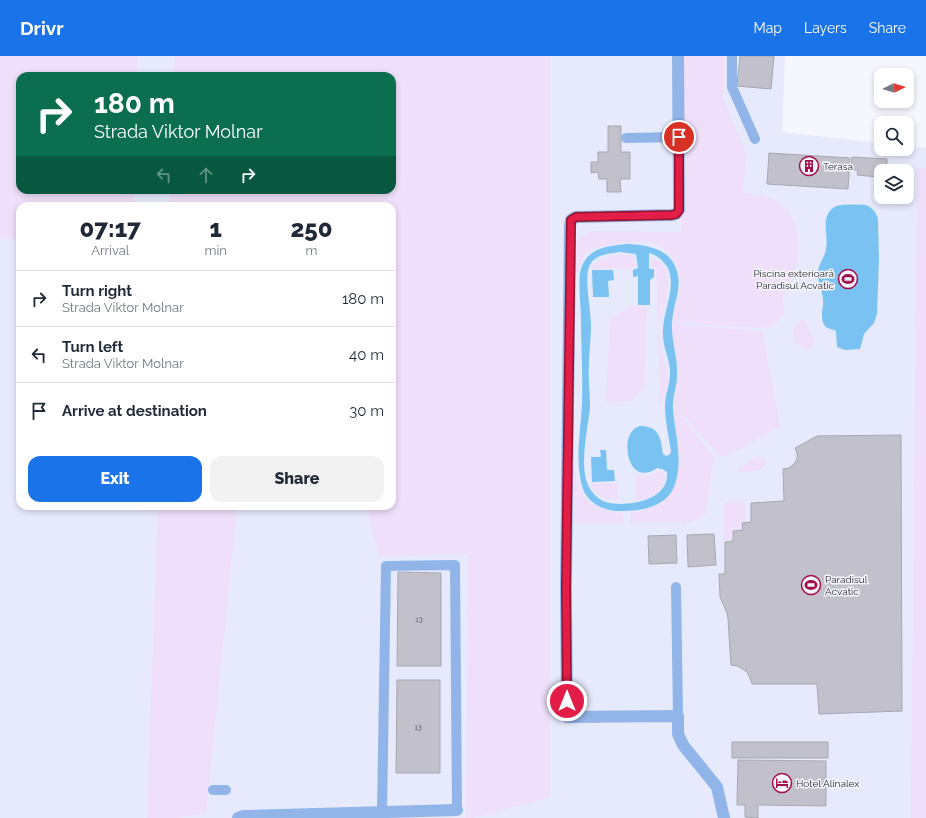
<!DOCTYPE html>
<html lang="en">
<head>
<meta charset="utf-8">
<style>
	body { margin:0; font-family:Raleway,sans-serif; background:#f2f2f3; color:#1f2937; height:100vh; display:flex; flex-direction:column; font-size:15px; white-space:nowrap }
	* { box-sizing:border-box; margin:0 }
	p { font-size:13px; color:#747a83 }
	.icon { flex:none; width:22px; height:22px; fill:none; stroke:currentColor; stroke-width:2; stroke-linecap:round; stroke-linejoin:round }
	.map { position:relative; flex:1; overflow:hidden }
	.details { position:absolute; left:16px; top:146px; width:380px; height:308px; display:flex; flex-direction:column; background:#fff; border-radius:12px; box-shadow:0 2px 6px #0003 }
	.details>* { flex:none }
	.hud { position:absolute; left:16px; top:16px; width:380px; height:122px; border-radius:12px; box-shadow:0 2px 6px #0003; background:#0b6e4f; color:#fff; overflow:hidden }
	.needle { width:26px; rotate:85deg }
	.controls { position:absolute; left:874px; top:12px; display:grid; gap:8px }
	.controls a { display:grid; place-items:center; width:40px; height:40px; border-radius:8px; background:#fff; box-shadow:0 2px 6px #0003; font-size:20px }
	.pin { position:absolute; display:grid; place-items:center; width:34px; height:34px; color:#fff; margin:-17px; border:2px solid #fff; border-radius:50%; box-shadow:0 1px 4px #0007 }
	.me { position:absolute; width:44px; margin:-22px; rotate:0deg; stroke-linejoin:round; filter:drop-shadow(0 0 3px #0008) }
	.turn { display:flex; align-items:center; gap:14px; height:84px; padding:0 12px; font-size:18px }
	.turn .icon { width:52px; height:52px; stroke-width:2.5 }
	.turn b { display:block; font-size:28px; line-height:34px }
	.lanes { display:flex; align-items:center; height:38px; padding:0 12px; background:#0003; justify-content:center; gap:20px; direction:ltr }
	.lanes .off { opacity:.35 }
	.eta { display:flex; justify-content:space-evenly; align-items:center; height:68px; text-align:center }
	.eta b { font-size:24px; font-weight:800; line-height:28px }
	.primary-button { display:flex; gap:8px; margin-top:auto; padding:8px 12px }
	.primary-button a { flex:1; height:46px; border-radius:12px; background:#1a73e8; color:#fff; font-size:16px; font-weight:800; line-height:46px; text-align:center }
	.primary-button a+a { background:#f2f2f3; color:#1f2937 }
	ul { padding:0; list-style:none }
	li { display:flex; align-items:center; gap:12px; height:56px; padding:0 12px; border-top:1px solid #e0e1e3 }
	li div { flex:1 }
	li b { display:block; font-size:15px }
	li em { font-style:normal }
	header { display:flex; align-items:center; gap:24px; box-sizing:border-box; height:56px; padding:0 20px; background:#1a73e8; color:#fff }
	header strong { font-size:19px }
	nav { display:flex; gap:22px; margin-inline-start:auto; font-size:14px }
	.map>svg:first-child { display:block }
	.built { fill:#e6eafc; fill-rule:evenodd }
	.green { fill:#efdffa }
	.water { fill:#79c2f2; fill-rule:evenodd }
	.building { fill:#c2c1cb; stroke:#a8a7b1 }
	.lines { fill:none; stroke-linecap:round; stroke-linejoin:round }
	.lane { stroke:#91b5e8; stroke-width:10 }
	.street { stroke:#91b5e8; stroke-width:12 }
	.route-casing { stroke:#92132f; stroke-width:10 }
	.route { stroke:#e11d48; stroke-width:7 }
	.labels { text-anchor:middle; dominant-baseline:central; stroke-width:3; stroke-linejoin:round; paint-order:stroke }
	.number-label { font-size:8px; fill:#4f5055 }
	.poi-label { font-size:10px; fill:#292a2e; stroke:#f6f7fe; text-anchor:start }
</style>
</head>
<body>
<header>
<strong>Drivr</strong>
<nav><a>Map</a><a>Layers</a><a>Share</a></nav>
</header>
<div class="map">
<svg width="926" height="762" viewBox="0 0 926 762">
	<rect width="100%" height="100%" fill="#f6f7fe"/>
	<path class="built" d="M0,0H785L782,76L881,87V93H907V90L926,92V762H0ZM20,20H392V134H20ZM881,115H907V141H881ZM20,150H392V450H20Z"/>
	<g class="green">
		<polygon points="0,0 137,0 137,20 20,20 20,134 134,134 133,150 20,150 20,183 0,182"/>
		<polygon points="175,0 550,0 550,741 473,762 466,762 468,498 379,500 366,450 392,450 392,150 169,150 170,134 392,134 392,20 174,20"/>
		<path d="M682,0H723V41L746,97L743,136C758,139 774,141 786,152C789,154 790,159 792,162C804,189 797,219 782,242L785,255L774,270L761,272L681,267V269L762,275L780,370L735,396L720,401L681,357V360L714,401L705,459L681,470V466L630,467L631,457C646,454 664,451 672,435C682,418 679,395 677,376C676,367 673,358 674,349C674,336 678,324 678,310C678,299 673,288 672,277C671,256 684,236 679,215C677,205 665,191 656,188C642,183 600,187 588,196C582,201 580,210 578,217L575,219V186L589,175L681,176Z"/>
		<polygon points="917,111 926,112 926,762 911,762"/>
		<path d="M626,198L632,199L636,210L631,213H590C603,199 608,200 626,198Z"/>
		<path d="M650,201C678,209 666,245 661,265H658L656,211L651,210Z"/>
		<polygon points="633,249 647,252 644,333 630,345 606,346 610,262"/>
		<path d="M805,263L814,285L812,291L808,295C797,291 792,283 793,272L801,264Z"/>
		<polygon points="658,275 662,297 667,315 668,326 660,351"/>
		<polygon points="758,400 766,404 766,409 760,414 739,417 738,412"/>
		<path d="M574,411C577,418 580,432 582,437C590,452 608,456 623,457V467H574Z"/>
		<path d="M659,414L664,416C667,425 659,436 652,440C647,443 641,443 636,444V418C648,423 649,419 659,414Z"/>
		<path d="M617,427V444C601,443 598,441 591,428Z"/>
		<polygon points="746,445 746,465 740,465 740,473 731,474 731,483 724,484 724,446"/>
		<polygon points="158,450 237,450 206,757 177,762 147,762"/>
	</g>
	<g class="water">
		<path d="M866,149C873,152 876,156 878,163L879,203L877,258L874,267L864,278L860,293L845,294L837,291L836,275C833,273 827,273 825,270C819,262 824,251 823,243C822,233 817,225 818,216C819,207 825,201 826,193C829,179 820,162 833,152C839,147 859,149 866,149Z"/>
		<path d="M627,188C644,189 665,191 674,208C685,229 673,246 672,267C671,285 678,301 677,320C677,331 672,341 673,353C675,379 685,410 672,435C662,452 639,455 621,455C607,456 588,448 583,433C574,406 581,374 582,347C583,319 581,291 581,263C581,250 577,220 582,210C590,191 609,190 627,188ZM620,196L636,198L638,212L633,214V221L638,220V249H650V224L654,221V213H649V197C658,199 668,208 670,218C674,238 663,256 663,275C662,289 669,301 670,314C671,327 665,338 665,350C665,365 669,381 671,396L669,399L666,400L663,398C661,387 661,374 648,371C616,361 623,436 657,412L662,413L667,416C670,445 626,452 605,446C598,443 591,436 588,429C579,410 588,372 590,351C590,337 588,322 589,308C589,295 591,282 591,269C591,254 584,223 589,211C594,198 608,198 620,196Z"/>
		<polygon points="592,214 613,214 614,224 608,225 609,241 593,241"/>
		<polygon points="600,394 606,394 607,414 614,414 615,425 592,426 591,401 601,401"/>
	</g>
	<g class="building">
		<polygon points="740,0 774,0 771,33 737,30"/>
		<polygon points="608,70 621,70 621,96 630,96 630,123 620,123 621,136 607,136 607,123 599,123 598,116 591,117 591,106 598,106 598,96 608,96"/>
		<polygon points="769,97 850,102 848,133 767,128"/>
		<polygon points="852,101 887,103 887,115 878,115 878,121 857,119 858,114 851,114"/>
		<polygon points="901,379 902,655 819,658 817,628 752,628 750,622 747,616 738,610 731,609 728,563 727,557 720,541 719,518 725,518 725,486 733,485 733,475 743,474 742,467 751,466 751,447 784,445 783,413 789,412 794,408 797,403 797,397 795,392 817,380"/>
		<polygon points="714,478 716,509 688,511 687,479"/>
		<polygon points="676,479 677,507 649,508 648,480"/>
		<polygon points="398,516 441,517 441,610 397,610"/>
		<polygon points="397,624 440,624 440,717 396,717"/>
		<rect x="732" y="686" width="96" height="16"/>
		<polygon points="738,704 826,705 826,750 758,749 758,762 745,761 745,749 737,749"/>
	</g>
	<g class="lines">
		<g class="lane">
			<polyline points="732,0 732,31 755,83"/>
			<polyline points="626,82 679,81"/>
			<polyline points="676,531 678,660"/>
			<polyline points="213,734 226,734"/>
			<polyline points="382,756 386,510 455,509 457,754"/>
		</g>
		<g class="street">
			<polyline points="678,0 679,154 676,158 672,159 576,161 571,164 570,169 566,532 567,661 678,660 678,678 683,689 717,731 724,762"/>
			<polyline points="238,762 243,760 457,754"/>
		</g>
	</g>
	<g class="lines">
		<defs>
			<polyline id="route" points="567,645 566,532 571,164 576,161 672,159 676,158 679,154 679,81"/>
		</defs>
		<use href="#route" class="route-casing"/>
		<use href="#route" class="route"/>
	</g>
	<defs>
		<symbol id="building-ring" viewBox="-11 -11 22 22"><circle r="9.5" fill="#f6f7fe" stroke="#a30d49" stroke-width="1.5"/><path d="M-4-6H4V6H1V3H-1V6H-4ZM-2.5-4.3h1.7v1.8h-1.7ZM.8-4.3h1.7v1.8H.8ZM-2.5-1h1.7V.8h-1.7ZM.8-1h1.7V.8H.8Z" fill="#a30d49"/></symbol>
		<symbol id="stadium-ring" viewBox="-11 -11 22 22"><circle r="9.5" fill="#f6f7fe" stroke="#a30d49" stroke-width="1.5"/><path d="M0-5a6.5 5 0 1 0 0 10a6.5 5 0 1 0 0-10ZM-3.5-1.8h7v3.6h-7Z" fill="#a30d49"/></symbol>
		<symbol id="hotel-ring" viewBox="-11 -11 22 22"><circle r="9.5" fill="#f6f7fe" stroke="#a30d49" stroke-width="1.5"/><path d="M-6-4.5h1.5V1H6V5H4.5V3h-9V5H-6ZM-4 0a1.8 1.8 0 1 1 3.6 0ZM.5 0V-2.5h3Q6-2.5 6 0Z" fill="#a30d49"/></symbol>
	</defs>
	<g fill-rule="evenodd">
		<use href="#building-ring" x="798" y="99" width="22" height="22"/>
		<use href="#stadium-ring" x="837" y="212" width="22" height="22"/>
		<use href="#stadium-ring" x="800" y="518" width="22" height="22"/>
		<use href="#hotel-ring" x="771" y="716" width="22" height="22"/>
	</g>
	<g class="labels">
		<g class="number-label">
			<text x="419" y="563">13</text>
			<text x="418" y="671">13</text>
		</g>
		<g class="poi-label">
			<text x="823" y="110">Terasa</text>
			<text x="834" y="217" text-anchor="end">Piscina exterioară<tspan x="834" dy="12">Paradisul Acvatic</tspan></text>
			<text x="825" y="523">Paradisul<tspan x="825" dy="12">Acvatic</tspan></text>
			<text x="796" y="727">Hotel Alinalex</text>
		</g>
	</g>
</svg>
<div class="controls">
<a><svg class="needle" viewBox="-14 -14 28 28"><path d="M0-13l5 13h-10z" fill="#e53935"/><path d="M0 13l5-13h-10z" fill="#747a83"/></svg></a>
<a><svg class="icon" aria-label="search" viewBox="0 0 24 24"><circle cx="10" cy="10" r="6"/><path d="M15 15l6 6"/></svg></a>
<a><svg class="icon" aria-label="layers" viewBox="0 0 24 24"><path d="M12 4l9 5-9 5-9-5zM3 14l9 5 9-5"/></svg></a>
</div>
<div class="pin" style="left:679px;top:81px;background:#d93025"><svg class="icon" aria-label="arrive" viewBox="0 0 24 24"><path d="M6 21V4h12l-3 4 3 4H6"/></svg></div>
<svg class="me" style="left:567px;top:645px" viewBox="-20 -20 40 40"><circle r="17" fill="#e11d48" stroke="#fff" stroke-width="3"/><path d="M0-11L8 9 0 5-8 9z" fill="#fff"/></svg>
<div class="hud">
<div class="turn"><svg class="icon" aria-label="right" viewBox="0 0 24 24"><path d="M7 20v-9h11M14 6l5 5-5 5"/></svg><div><b>180 m</b>Strada Viktor Molnar</div></div>
<div class="lanes"><svg class="icon off" aria-label="left" viewBox="0 0 24 24"><path d="M17 20v-9H6M10 6l-5 5 5 5"/></svg><svg class="icon off" aria-label="ahead" viewBox="0 0 24 24"><path d="M12 20V5M6 11l6-6 6 6"/></svg><svg class="icon" aria-label="right" viewBox="0 0 24 24"><path d="M7 20v-9h11M14 6l5 5-5 5"/></svg></div>
</div>
<section class="details">
<div class="eta">
<div><b>07:17</b><p>Arrival</p></div>
<div><b>1</b><p>min</p></div>
<div><b>250</b><p>m</p></div>
</div>
<ul>
<li><svg class="icon" aria-label="right" viewBox="0 0 24 24"><path d="M7 20v-9h11M14 6l5 5-5 5"/></svg><div><b>Turn right</b><p>Strada Viktor Molnar</p></div><em>180 m</em></li>
<li><svg class="icon" aria-label="left" viewBox="0 0 24 24"><path d="M17 20v-9H6M10 6l-5 5 5 5"/></svg><div><b>Turn left</b><p>Strada Viktor Molnar</p></div><em>40 m</em></li>
<li><svg class="icon" aria-label="arrive" viewBox="0 0 24 24"><path d="M6 21V4h12l-3 4 3 4H6"/></svg><div><b>Arrive at destination</b></div><em>30 m</em></li>
</ul>
<div class="primary-button"><a>Exit</a><a>Share</a></div>
</section>
</div>
</body>
</html>
